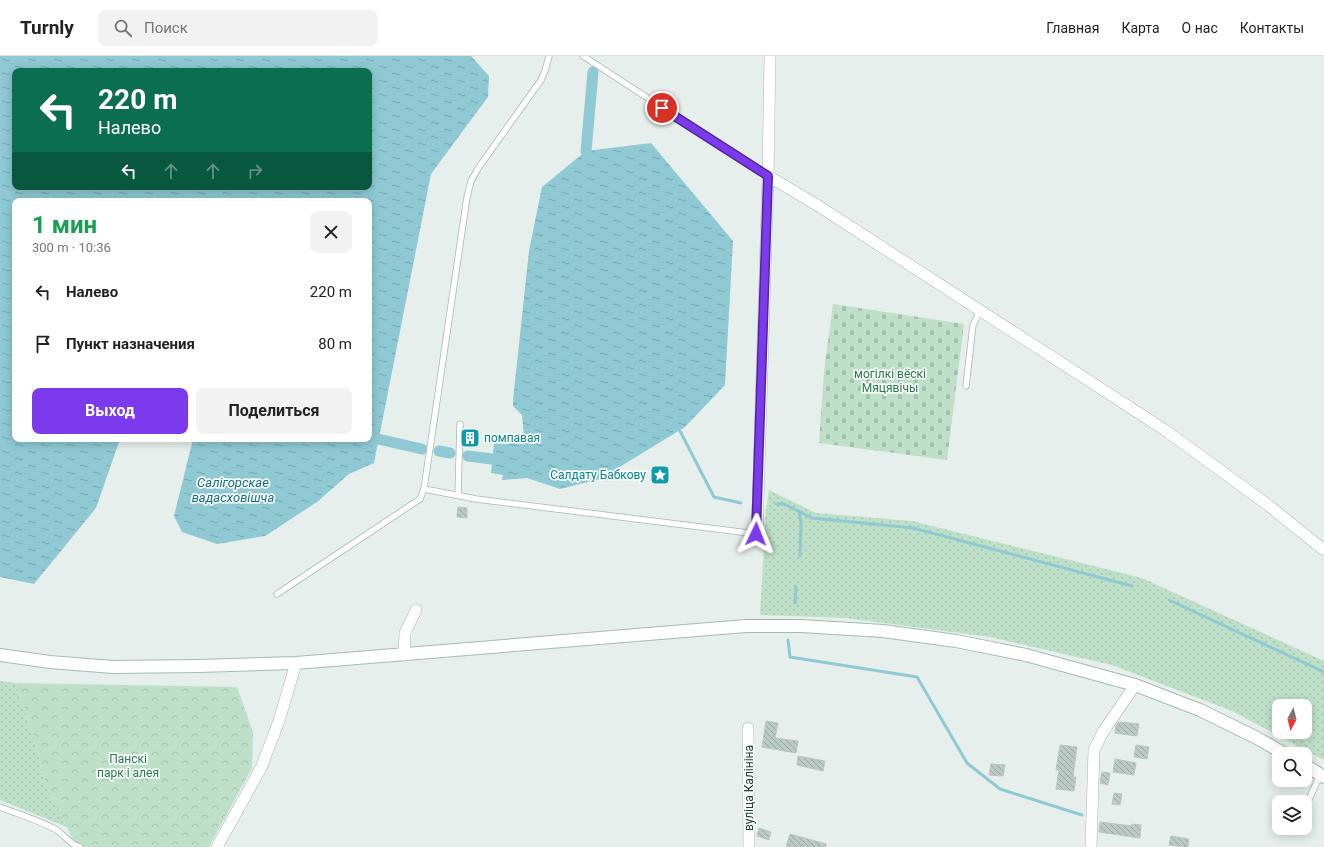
<!DOCTYPE html>
<html lang="ru">
<head>
<meta charset="utf-8">
<style>
	body { margin:0; font-family:Roboto,sans-serif; background:#f2f2f2; color:#222; height:100vh; display:flex; flex-direction:column; font-size:15px; white-space:nowrap }
	* { box-sizing:border-box; margin:0 }
	p { font-size:13px; color:#767676 }
	.icon { flex:none; width:22px; height:22px; fill:none; stroke:currentColor; stroke-width:2; stroke-linecap:round; stroke-linejoin:round }
	.map { position:relative; flex:1; overflow:hidden }
	.drawer { position:absolute; left:12px; top:142px; width:360px; height:244px; display:flex; flex-direction:column; background:#fff; border-radius:8px; box-shadow:0 2px 10px #0003 }
	.drawer>* { flex:none }
	.banner { position:absolute; left:12px; top:12px; width:360px; height:122px; border-radius:8px; box-shadow:0 2px 10px #0003; background:#0b6e4f; color:#fff; overflow:hidden }
	.needle { width:26px; rotate:187deg }
	.tools { position:absolute; left:1272px; top:643px; display:grid; gap:8px }
	.tools a { display:grid; place-items:center; width:40px; height:40px; border-radius:8px; background:#fff; box-shadow:0 2px 10px #0003; font-size:20px }
	.pin { position:absolute; display:grid; place-items:center; width:34px; height:34px; color:#fff; margin:-17px; border:2px solid #fff; border-radius:50%; box-shadow:0 1px 4px #0007 }
	.me { position:absolute; width:44px; margin:-22px; rotate:2deg; stroke-linejoin:round; filter:drop-shadow(0 0 3px #0008) }
	.turn { display:flex; align-items:center; gap:14px; height:84px; padding:0 20px; font-size:18px }
	.turn .icon { width:52px; height:52px; stroke-width:2.5 }
	.turn b { display:block; font-size:28px; line-height:34px }
	.lanes { display:flex; align-items:center; height:38px; padding:0 20px; background:#0003; justify-content:center; gap:20px; direction:ltr }
	.lanes .off { opacity:.35 }
	.round { display:grid; place-items:center; flex:none; width:42px; height:42px; border-radius:8px; background:#f2f2f2 }
	.headline { display:flex; align-items:center; justify-content:space-between; height:68px; padding:0 20px }
	h1 { font-size:24px; font-weight:700; line-height:30px; color:#1e9e55 }
	.button { display:flex; gap:8px; margin-top:auto; padding:8px 20px }
	.button a { flex:1; height:46px; border-radius:8px; background:#7c3aed; color:#fff; font-size:16px; font-weight:700; line-height:46px; text-align:center }
	.button a+a { background:#f2f2f2; color:#222 }
	ul { padding:0; list-style:none }
	li { display:flex; align-items:center; gap:12px; height:52px; padding:0 20px }
	li div { flex:1 }
	li b { display:block; font-size:15px }
	li em { font-style:normal }
	header { display:flex; align-items:center; gap:24px; box-sizing:border-box; height:56px; padding:0 20px; background:#fff; border-bottom:1px solid #e0e0e0 }
	header strong { font-size:19px }
	nav { display:flex; gap:22px; margin-inline-start:auto; font-size:14px }
	.search { width:280px; height:36px; background:#f2f2f2; display:flex; align-items:center; gap:10px; box-sizing:border-box; padding:0 14px; border-radius:8px; color:#767676; font-size:15px }
	.map>svg:first-child { display:block }
	.grass { fill:url(#grass-dots); fill-rule:evenodd }
	.forest { fill:url(#forest-crowns) }
	.cemetery { fill:url(#cemetery-stones) }
	.water { fill:url(#water-ripples); fill-rule:evenodd }
	.lines { fill:none; stroke-linecap:round; stroke-linejoin:round }
	.stream { stroke:#8ec9d4; stroke-width:3 }
	.canal { stroke:#8ec9d4; stroke-width:11 }
	.building { fill:url(#building-back-hatch); stroke:#b8c9c2 }
	.service-casing { stroke:#a8b8b2; stroke-width:7 }
	.minor-casing { stroke:#a8b8b2; stroke-width:12 }
	.secondary-casing { stroke:#a4bbb3; stroke-width:14 }
	.service { stroke:#fff; stroke-width:5.5 }
	.minor { stroke:#fff; stroke-width:11 }
	.secondary { stroke:#fff; stroke-width:12 }
	.route-casing { stroke:#51269a; stroke-width:10 }
	.route { stroke:#7c3aed; stroke-width:7 }
	.labels { text-anchor:middle; dominant-baseline:central; stroke-width:3.5; stroke-linejoin:round; paint-order:stroke }
	.park-label { font-size:12px; fill:#2d7a4b; stroke:#f7fbf9 }
	.culture-label { font-size:12px; fill:#0d838f; stroke:#f7fbf9; text-anchor:start }
	.street-label { font-size:12px; fill:#24423a; stroke:#f7fbf9 }
	.water-label { font-size:13px; font-style:italic; fill:#1c6f80; stroke:#f7fbf9 }
</style>
</head>
<body>
<header>
<strong>Turnly</strong>
<div class="search"><svg class="icon" aria-label="search" viewBox="0 0 24 24"><circle cx="10" cy="10" r="6"/><path d="M15 15l6 6"/></svg>Поиск</div>
<nav><a>Главная</a><a>Карта</a><a>О нас</a><a>Контакты</a></nav>
</header>
<div class="map">
<svg width="1324" height="791" viewBox="0 0 1324 791">
	<defs>
		<pattern id="grass-dots" width="8" height="8" patternUnits="userSpaceOnUse"><rect width="8" height="8" fill="#bfe0c8"/><path d="M2 2h.1M6 6h.1" fill="none" stroke="#a4c1ad" stroke-width="1.8" stroke-linecap="round"/></pattern>
		<pattern id="forest-crowns" width="20" height="18" patternUnits="userSpaceOnUse"><rect width="20" height="18" fill="#bfe0c8"/><path d="M2 6a3 3 0 1 1 6 0M12 15a3 3 0 1 1 6 0" fill="none" stroke="#a4c1ad"/></pattern>
		<pattern id="cemetery-stones" width="16" height="16" patternUnits="userSpaceOnUse"><rect width="16" height="16" fill="#bfe0c8"/><path d="M2 7V4a2 2 0 0 1 4 0v3zM10 15v-3a2 2 0 0 1 4 0v3z" fill="#a4c1ad"/></pattern>
		<pattern id="water-ripples" width="26" height="14" patternUnits="userSpaceOnUse"><rect width="26" height="14" fill="#8ec9d4"/><path d="M2 4q2-2 4 0t4 0M15 11q2-2 4 0t4 0" fill="none" stroke="#74a5ad"/></pattern>
		<pattern id="building-back-hatch" width="6" height="6" patternUnits="userSpaceOnUse"><rect width="6" height="6" fill="#bbcac4"/><path d="M-1 5l2 2M0 0l6 6M5-1l2 2" fill="none" stroke="#98a6a0"/></pattern>
	</defs>
	<rect width="100%" height="100%" fill="#e6efeb"/>
	<g class="grass">
		<path d="M769,434L816,457L912,465L1142,522L1324,605V704L1232,655L1112,609L990,581L846,562L760,559L766,454ZM1279,650H1305V676H1279Z"/>
		<polygon points="0,625 16,627 36,687 45,727 67,771 0,744"/>
	</g>
	<polygon class="forest" points="16,627 237,631 253,676 252,712 209,791 77,791 45,727 36,687"/>
	<polygon class="cemetery" points="833,248 964,268 947,404 819,387 824,315"/>
	<g class="water">
		<path d="M0,0H471L489,20L488,41L431,118L374,407L349,418L317,446L265,480L217,488L182,476L174,460L193,383H369V145H15V383H120L96,452L34,528L0,521ZM15,15H369V131H15Z"/>
		<polygon points="651,87 733,185 725,329 685,371 600,423 560,433 527,422 502,424 503,419 491,417 494,387 506,388 507,381 518,387 524,380 522,359 513,350 513,344 529,195 542,131 586,95"/>
	</g>
	<g class="lines">
		<g class="stream">
			<polyline points="680,375 714,441 741,447"/>
			<polyline points="776,448 784,448 812,462 913,472 1132,530"/>
			<polyline points="799,456 801,467 800,500"/>
			<polyline points="1169,544 1324,616"/>
			<polyline points="795,547 796,531"/>
			<polyline points="788,584 790,601 917,621 967,707 1000,733 1082,759"/>
		</g>
		<g class="canal">
			<polyline points="586,95 593,16"/>
			<polyline points="369,381 422,393"/>
			<polyline points="439,395 450,397"/>
			<polyline points="468,400 492,403"/>
		</g>
	</g>
	<g class="building">
		<polygon points="466,376 476,378 474,388 464,386"/>
		<polygon points="458,451 467,452 467,462 457,461"/>
		<polygon points="766,665 778,667 775,682 798,685 796,697 762,691"/>
		<polygon points="1119,666 1139,668 1137,680 1115,677 1116,669"/>
		<polygon points="1060,689 1077,691 1073,721 1076,721 1074,735 1056,733 1059,714 1056,714"/>
		<polygon points="1136,689 1149,691 1147,703 1134,701"/>
		<polygon points="798,700 825,705 823,715 797,709"/>
		<polygon points="1115,703 1136,707 1134,719 1113,716"/>
		<polygon points="991,708 1005,709 1003,720 989,719"/>
		<polygon points="1102,716 1110,717 1108,729 1100,727"/>
		<polygon points="1114,737 1122,738 1120,749 1112,748"/>
		<polygon points="1100,766 1132,770 1132,768 1141,769 1140,782 1099,776"/>
		<polygon points="759,772 771,776 769,784 757,780"/>
		<polygon points="790,778 826,788 826,791 786,791"/>
		<polygon points="1171,780 1189,783 1188,791 1169,789"/>
	</g>
	<g class="lines">
		<defs>
			<g id="service">
				<polyline points="549,0 545,15 541,24 479,111 471,125 467,141 424,433 476,443 757,478"/>
				<polyline points="583,0 768,120"/>
				<polyline points="966,330 973,269 980,255"/>
				<polyline points="458,439 460,368"/>
				<polyline points="277,538 420,443 424,433"/>
				<polyline points="1306,750 1320,719"/>
				<path d="M0,751C18,758 38,764 55,773C64,778 70,789 80,791"/>
			</g>
			<g id="minor">
				<polyline points="768,120 817,149 1165,374 1268,449 1324,494"/>
				<polyline points="757,478 768,120 770,0"/>
				<polyline points="404,599 405,577 416,554"/>
				<polyline points="748,672 749,791"/>
				<polyline points="217,791 261,712 279,665 296,607"/>
				<polyline points="1091,791 1094,694 1103,676 1135,629"/>
			</g>
			<g id="secondary">
				<polyline points="0,599 50,606 113,611 199,610 296,607 746,570 801,570 883,575 956,585 1026,599 1135,629 1200,654 1257,682 1285,698"/>
				<polyline points="1305,709 1324,721"/>
			</g>
		</defs>
		<use href="#service" class="service-casing"/>
		<use href="#minor" class="minor-casing"/>
		<use href="#secondary" class="secondary-casing"/>
		<use href="#service" class="service"/>
		<use href="#minor" class="minor"/>
		<use href="#secondary" class="secondary"/>
	</g>
	<g class="lines">
		<defs>
			<polyline id="route" points="662,52 768,120 756,478"/>
		</defs>
		<use href="#route" class="route-casing"/>
		<use href="#route" class="route"/>
	</g>
	<defs>
		<symbol id="building-square" viewBox="-11 -11 22 22"><rect x="-9" y="-9" width="18" height="18" rx="4" fill="#0f9aa8" stroke="#f7fbf9"/><path d="M-4-6H4V6H1V3H-1V6H-4ZM-2.5-4.3h1.7v1.8h-1.7ZM.8-4.3h1.7v1.8H.8ZM-2.5-1h1.7V.8h-1.7ZM.8-1h1.7V.8H.8Z" fill="#fff"/></symbol>
		<symbol id="sight-square" viewBox="-11 -11 22 22"><rect x="-9" y="-9" width="18" height="18" rx="4" fill="#0f9aa8" stroke="#f7fbf9"/><path d="M0-6L1.8-2.2L6-1.7L2.9 1.2L3.7 5.4L0 3.3L-3.7 5.4L-2.9 1.2L-6-1.7L-1.8-2.2Z" fill="#fff"/></symbol>
	</defs>
	<g fill-rule="evenodd">
		<use href="#building-square" x="459" y="371" width="22" height="22"/>
		<use href="#sight-square" x="649" y="408" width="22" height="22"/>
	</g>
	<g class="labels">
		<g class="park-label">
			<text x="890" y="318">могілкі вёскі<tspan x="890" dy="14">Мяцявічы</tspan></text>
			<text x="128" y="703">Панскі<tspan x="128" dy="14">парк і алея</tspan></text>
		</g>
		<g class="culture-label">
			<text x="484" y="382">помпавая</text>
			<text x="646" y="419" text-anchor="end">Салдату Бабкову</text>
		</g>
		<g class="street-label">
			<text transform="translate(749 732) rotate(-90)">вуліца Калініна</text>
		</g>
		<g class="water-label">
			<text x="233" y="426">Салігорскае<tspan x="233" dy="15">вадасховішча</tspan></text>
		</g>
	</g>
</svg>
<div class="tools">
<a><svg class="needle" viewBox="-14 -14 28 28"><path d="M0-13l5 13h-10z" fill="#e53935"/><path d="M0 13l5-13h-10z" fill="#767676"/></svg></a>
<a><svg class="icon" aria-label="search" viewBox="0 0 24 24"><circle cx="10" cy="10" r="6"/><path d="M15 15l6 6"/></svg></a>
<a><svg class="icon" aria-label="layers" viewBox="0 0 24 24"><path d="M12 4l9 5-9 5-9-5zM3 14l9 5 9-5"/></svg></a>
</div>
<div class="pin" style="left:662px;top:52px;background:#d93025"><svg class="icon" aria-label="arrive" viewBox="0 0 24 24"><path d="M6 21V4h12l-3 4 3 4H6"/></svg></div>
<svg class="me" style="left:756px;top:478px" viewBox="-20 -20 40 40"><path d="M0-17L14 15 0 8-14 15z" fill="#7c3aed" stroke="#fff" stroke-width="4"/></svg>
<div class="banner">
<div class="turn"><svg class="icon" aria-label="left" viewBox="0 0 24 24"><path d="M17 20v-9H6M10 6l-5 5 5 5"/></svg><div><b>220 m</b>Налево</div></div>
<div class="lanes"><svg class="icon" aria-label="left" viewBox="0 0 24 24"><path d="M17 20v-9H6M10 6l-5 5 5 5"/></svg><svg class="icon off" aria-label="ahead" viewBox="0 0 24 24"><path d="M12 20V5M6 11l6-6 6 6"/></svg><svg class="icon off" aria-label="ahead" viewBox="0 0 24 24"><path d="M12 20V5M6 11l6-6 6 6"/></svg><svg class="icon off" aria-label="right" viewBox="0 0 24 24"><path d="M7 20v-9h11M14 6l5 5-5 5"/></svg></div>
</div>
<section class="drawer">
<div class="headline"><div><h1>1 мин</h1><p>300 m · 10:36</p></div><a class="round"><svg class="icon" aria-label="close" viewBox="0 0 24 24"><path d="M6 6l12 12M18 6L6 18"/></svg></a></div>
<ul>
<li><svg class="icon" aria-label="left" viewBox="0 0 24 24"><path d="M17 20v-9H6M10 6l-5 5 5 5"/></svg><div><b>Налево</b></div><em>220 m</em></li>
<li><svg class="icon" aria-label="arrive" viewBox="0 0 24 24"><path d="M6 21V4h12l-3 4 3 4H6"/></svg><div><b>Пункт назначения</b></div><em>80 m</em></li>
</ul>
<div class="button"><a>Выход</a><a>Поделиться</a></div>
</section>
</div>
</body>
</html>
